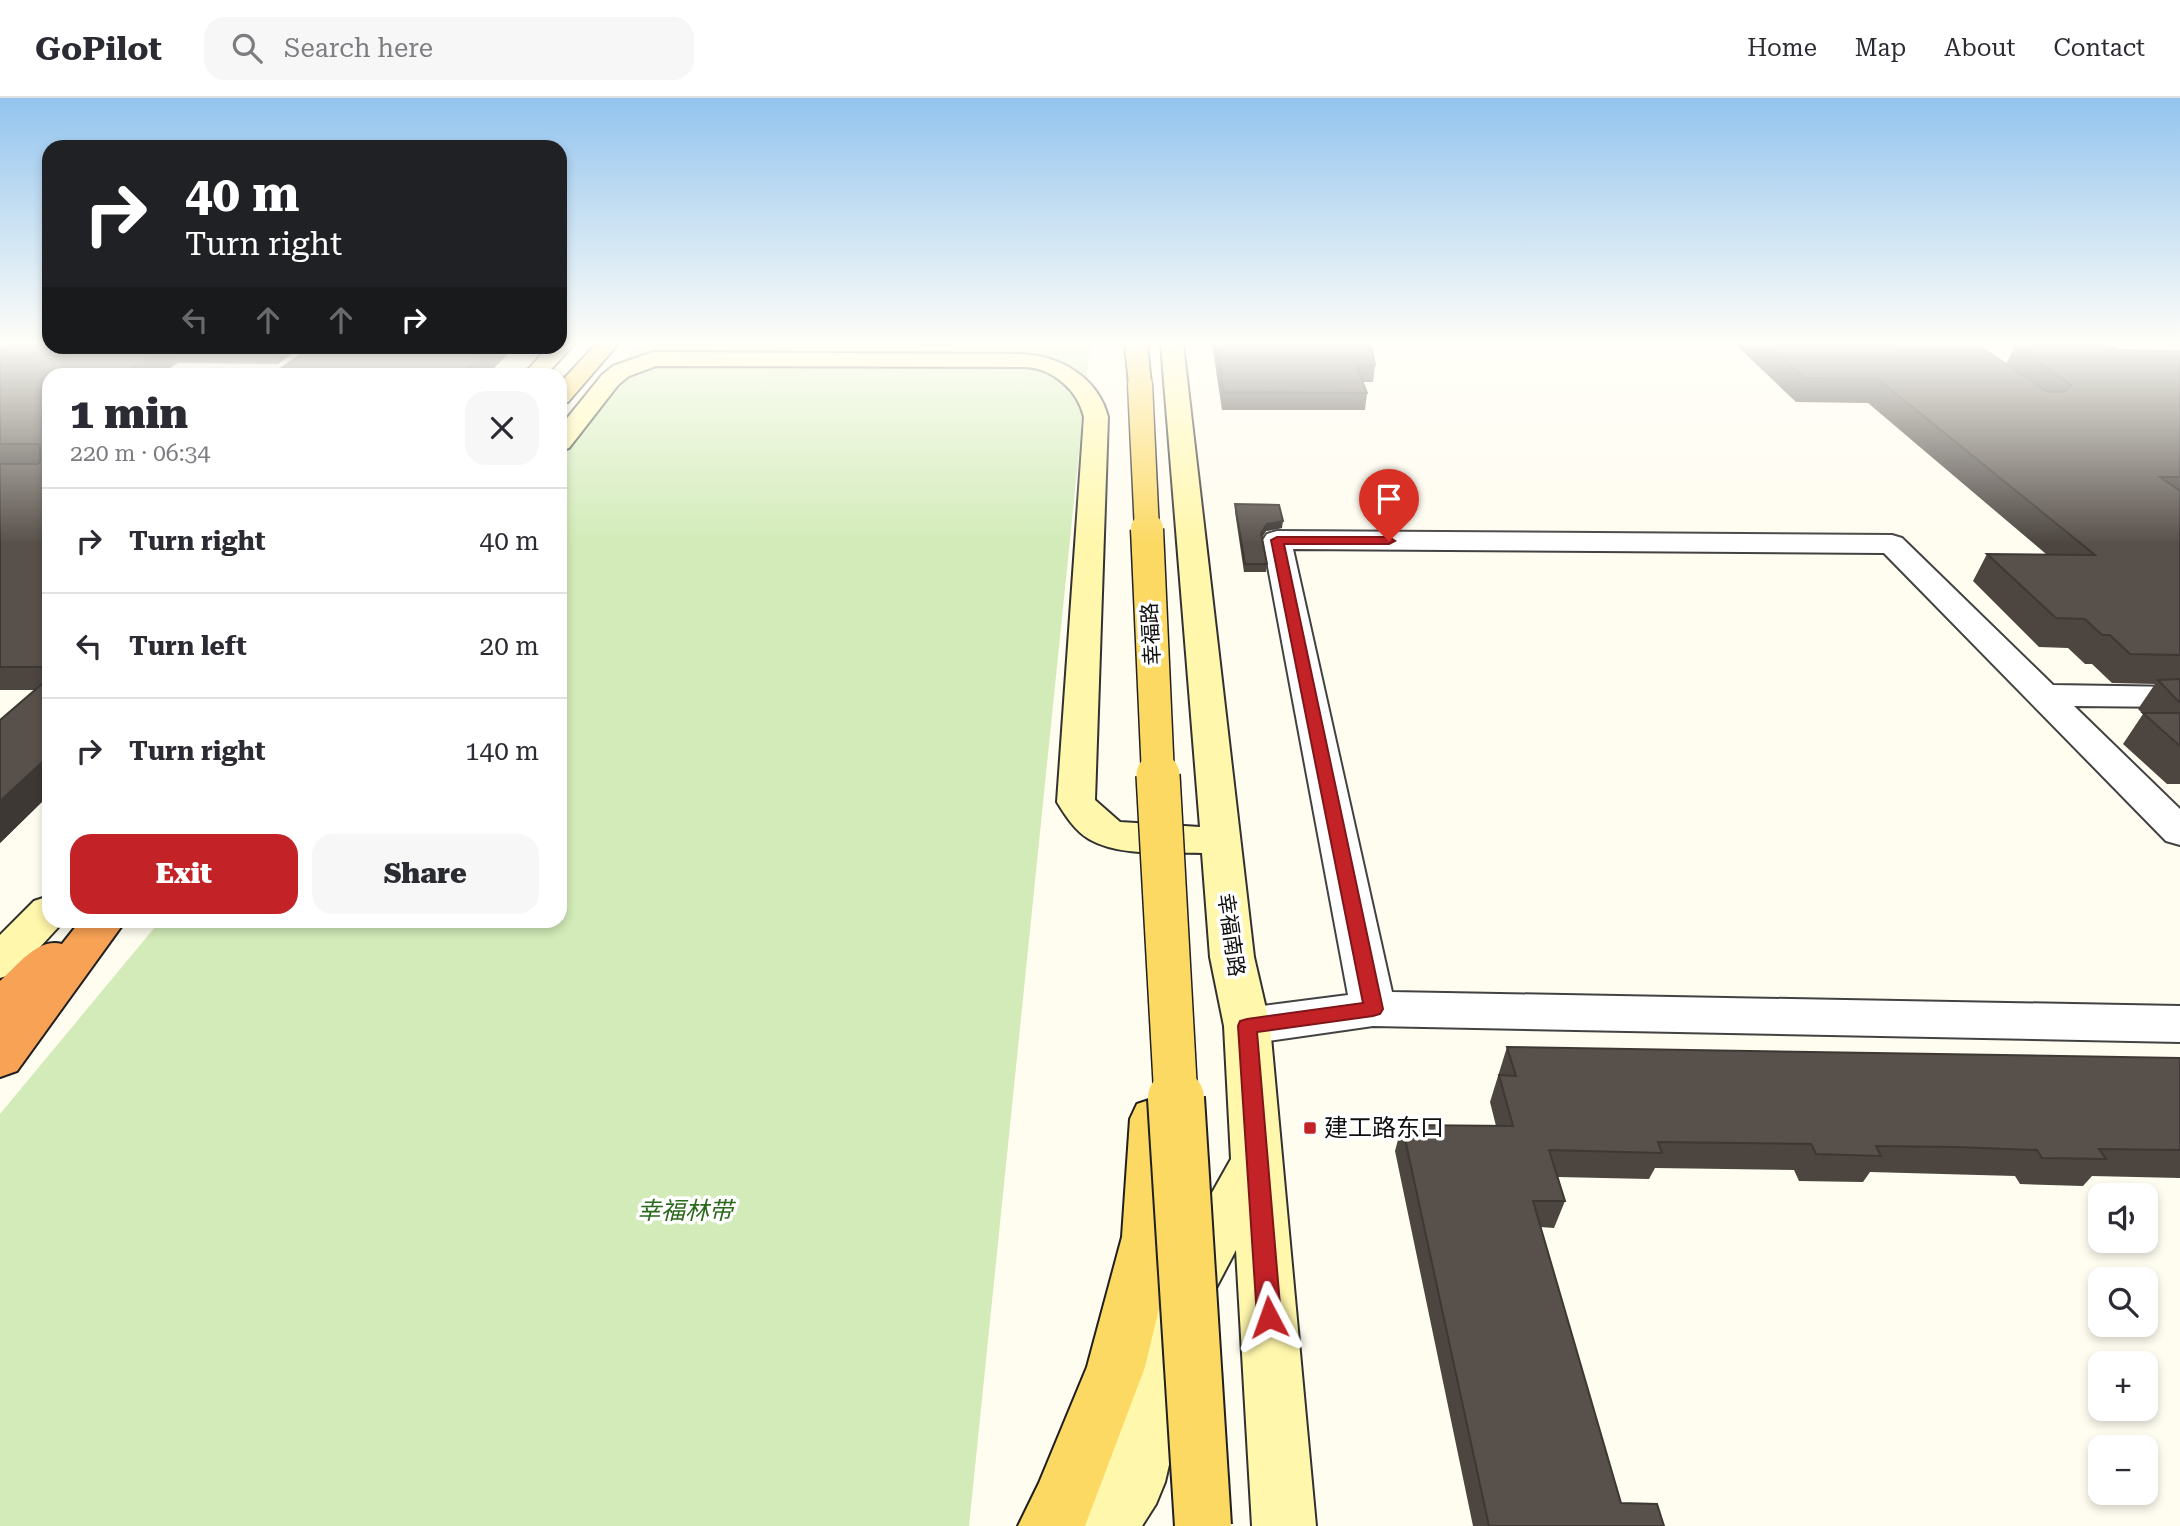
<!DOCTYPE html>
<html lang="en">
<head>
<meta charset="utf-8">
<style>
	body { margin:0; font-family:"Roboto Serif","Noto Sans SC",serif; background:#f7f7f7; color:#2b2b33; height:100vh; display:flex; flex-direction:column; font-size:26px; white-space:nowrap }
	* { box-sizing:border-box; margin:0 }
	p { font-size:23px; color:#7c7c81 }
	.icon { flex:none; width:38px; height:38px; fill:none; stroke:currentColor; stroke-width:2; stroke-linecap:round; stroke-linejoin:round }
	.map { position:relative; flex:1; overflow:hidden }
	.panel { position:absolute; left:42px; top:270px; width:525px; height:560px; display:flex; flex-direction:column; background:#fff; border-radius:21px; box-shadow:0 4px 10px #0003 }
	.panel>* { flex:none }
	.top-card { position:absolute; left:42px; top:42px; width:525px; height:214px; border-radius:21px; box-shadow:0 4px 10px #0003; background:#202124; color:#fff; overflow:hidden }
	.controls { position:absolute; left:2088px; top:1085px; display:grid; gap:14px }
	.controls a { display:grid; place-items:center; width:70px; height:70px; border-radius:14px; background:#fff; box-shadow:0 4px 10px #0003; font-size:35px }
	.pin { position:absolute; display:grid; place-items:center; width:60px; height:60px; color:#fff; margin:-72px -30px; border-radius:50% 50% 50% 0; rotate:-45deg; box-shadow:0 0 7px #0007 }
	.pin .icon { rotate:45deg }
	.me { position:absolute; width:77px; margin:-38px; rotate:356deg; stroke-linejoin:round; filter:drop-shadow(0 0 5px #0008) }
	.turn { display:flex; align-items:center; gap:24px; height:147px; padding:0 28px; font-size:32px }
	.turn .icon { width:91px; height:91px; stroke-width:2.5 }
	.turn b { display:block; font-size:49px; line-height:60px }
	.lanes { display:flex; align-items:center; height:66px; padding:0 28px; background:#0003; justify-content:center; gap:35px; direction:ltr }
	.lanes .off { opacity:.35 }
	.round { display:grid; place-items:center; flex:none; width:74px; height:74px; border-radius:21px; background:#f7f7f7 }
	.summary { display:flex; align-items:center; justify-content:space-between; height:119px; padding:0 28px }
	h1 { font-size:42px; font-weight:800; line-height:52px }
	.action { display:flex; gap:14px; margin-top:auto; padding:14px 28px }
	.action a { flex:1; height:80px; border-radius:21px; background:#c32227; color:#fff; font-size:28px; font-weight:800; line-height:80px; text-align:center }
	.action a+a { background:#f7f7f7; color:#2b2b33 }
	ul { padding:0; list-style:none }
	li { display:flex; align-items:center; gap:21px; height:105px; padding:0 28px; border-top:2px solid #e1e1e2 }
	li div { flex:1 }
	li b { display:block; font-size:26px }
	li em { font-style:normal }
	header { display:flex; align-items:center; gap:42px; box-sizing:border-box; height:98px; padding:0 35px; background:#fff; border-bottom:2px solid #e1e1e2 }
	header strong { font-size:33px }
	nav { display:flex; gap:38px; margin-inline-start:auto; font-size:24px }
	.search { width:490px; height:63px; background:#f7f7f7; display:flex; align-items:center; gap:18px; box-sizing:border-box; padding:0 24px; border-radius:21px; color:#7c7c81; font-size:26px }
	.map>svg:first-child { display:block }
	.green { fill:#d2ebb8 }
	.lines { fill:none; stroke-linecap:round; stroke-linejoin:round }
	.street-casing { stroke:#424242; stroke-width:4 }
	.secondary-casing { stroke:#313131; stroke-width:4 }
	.primary-casing { stroke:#202020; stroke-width:4 }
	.highway-casing { stroke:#202020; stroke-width:4 }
	.street { fill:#fff; fill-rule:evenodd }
	.secondary { fill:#fff7ab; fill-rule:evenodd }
	.primary { fill:#fcd963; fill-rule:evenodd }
	.highway { fill:#f8a255; fill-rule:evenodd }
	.primary-bridge-far3-casing { stroke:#202020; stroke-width:27; stroke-linecap:butt }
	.primary-bridge-far2-casing { stroke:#202020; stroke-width:35; stroke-linecap:butt }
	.primary-bridge-far1-casing { stroke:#202020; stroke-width:46; stroke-linecap:butt }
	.primary-bridge-casing { stroke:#202020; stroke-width:60; stroke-linecap:butt }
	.primary-bridge-far3 { stroke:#fcd963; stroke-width:24 }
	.primary-bridge-far2 { stroke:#fcd963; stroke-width:32 }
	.primary-bridge-far1 { stroke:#fcd963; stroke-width:43 }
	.primary-bridge { stroke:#fcd963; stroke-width:56 }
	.wall { fill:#4c4540 }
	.shaded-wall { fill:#3e3834 }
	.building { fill:#58504a; stroke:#3e3834; stroke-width:2 }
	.route { fill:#c32227; stroke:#7f1619; stroke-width:2 }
	.poi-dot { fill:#c32227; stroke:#fff; stroke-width:2.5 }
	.labels { text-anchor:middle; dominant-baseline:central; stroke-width:7; stroke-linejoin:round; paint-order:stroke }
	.street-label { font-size:21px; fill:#0f0f0f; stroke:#fff }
	.near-poi-label { font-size:24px; fill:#0f0f0f; stroke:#fff; text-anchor:start }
	.near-park-label { font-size:24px; font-style:italic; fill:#2b691c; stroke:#fff }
</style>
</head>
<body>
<header>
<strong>GoPilot</strong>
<div class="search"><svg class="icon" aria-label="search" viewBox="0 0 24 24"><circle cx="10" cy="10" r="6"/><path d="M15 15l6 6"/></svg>Search here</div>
<nav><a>Home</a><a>Map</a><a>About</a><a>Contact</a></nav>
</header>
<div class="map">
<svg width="2180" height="1428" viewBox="0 0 2180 1428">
	<rect width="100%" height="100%" fill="#fffcf0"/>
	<polygon class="green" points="638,246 1090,246 969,1428 0,1428 0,1016 160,823 560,822 560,339"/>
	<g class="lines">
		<defs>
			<polygon id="street" points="1277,433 1892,437 1902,440 2053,587 2180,589 2180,609 2074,608 2180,711 2180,747 2166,743 1884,455 1293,451 1392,894 2180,908 2180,944 1373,928 1247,946 1231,941 1224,928 1231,915 1247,910 1348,897 1263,442 1267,436"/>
			<g id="secondary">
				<polygon points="560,246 574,246 547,276 524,276 549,248 560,248"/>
				<path d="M1161,246H1183L1254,859L1270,928L1316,1428H1252L1236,1152L1205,1211L1165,1384L1156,1406L1142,1428H1072L1081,1405L1106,1369L1150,1205L1231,1061L1224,928L1210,859L1202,755C1167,754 1120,759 1089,741C1075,733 1065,717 1057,704L1084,319C1078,292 1053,271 1026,269L656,268L629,278L618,287L569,350L560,353V329L602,277L613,268L653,254L1020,256C1059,257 1098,279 1108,319L1095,702L1120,724L1200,729Z"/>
				<polygon points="49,798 49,822 64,823 16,875 0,880 0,837 34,803"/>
			</g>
			<g id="primary">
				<polygon points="596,246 618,246 568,304 560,306 560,285"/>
				<polygon points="1125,246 1147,246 1151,286 1148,291 1132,291 1129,286"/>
				<polygon points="1155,1000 1173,1006 1180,1021 1176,1139 1145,1269 1085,1428 1018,1428 1039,1385 1087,1269 1122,1139 1130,1021 1137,1006"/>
			</g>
			<path id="highway" d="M81,822H126L17,973L0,979V883C17,868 38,839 62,846Z"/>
		</defs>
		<use href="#street" class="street-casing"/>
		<use href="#secondary" class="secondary-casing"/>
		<use href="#primary" class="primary-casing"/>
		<use href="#highway" class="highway-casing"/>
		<use href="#street" class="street"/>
		<use href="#secondary" class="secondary"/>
		<use href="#primary" class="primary"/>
		<use href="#highway" class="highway"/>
		<defs>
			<polyline id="primary-bridge-far3" points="1140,286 1147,433"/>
			<polyline id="primary-bridge-far2" points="1147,431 1158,678"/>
			<polyline id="primary-bridge-far1" points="1158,677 1176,1002"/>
			<polyline id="primary-bridge" points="1176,1000 1203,1428"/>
		</defs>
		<use href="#primary-bridge-far3" class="primary-bridge-far3-casing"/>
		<use href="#primary-bridge-far2" class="primary-bridge-far2-casing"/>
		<use href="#primary-bridge-far1" class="primary-bridge-far1-casing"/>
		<use href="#primary-bridge" class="primary-bridge-casing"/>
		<use href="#primary-bridge-far3" class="primary-bridge-far3"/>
		<use href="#primary-bridge-far2" class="primary-bridge-far2"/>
		<use href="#primary-bridge-far1" class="primary-bridge-far1"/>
		<use href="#primary-bridge" class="primary-bridge"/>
	</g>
	<g class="wall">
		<polygon points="0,246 49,248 302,248 278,266 178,265 49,276 49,697 0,745 35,592 0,592 0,366 37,366 38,365 0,365"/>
		<polygon points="1212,246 1371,246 1375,267 1373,284 1363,284 1367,295 1365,312 1222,312"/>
		<polygon points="1735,246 1895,246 1898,247 2006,266 2016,246 2107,246 2119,252 2180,253 2180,686 2167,686 2123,646 2143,616 2138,611 2155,586 2112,585 2092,566 2085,566 2068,550 2039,549 1973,483 1987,456 2046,456 1868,305 1796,304"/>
		<polygon points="1235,406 1282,430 1266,433 1262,440 1267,466 1266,474 1244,474 1235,414"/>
		<polygon points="1507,949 2180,960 2180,1080 2092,1078 2083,1088 2020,1086 2015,1078 1870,1074 1863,1084 1799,1083 1794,1072 1655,1070 1649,1081 1558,1079 1565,1103 1554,1130 1540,1129 1621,1405 1664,1428 1473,1428 1395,1053 1402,1027 1496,1028 1490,1004"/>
	</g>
	<g class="shaded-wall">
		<polygon points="167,248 171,248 178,265 160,276 120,276"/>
		<polygon points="271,248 302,248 278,266"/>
		<polygon points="492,248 516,248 488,276 462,276"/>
		<polygon points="1283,423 1282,430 1266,433 1260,442 1261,435 1267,426"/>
		<polygon points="49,658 49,697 0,745 0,703"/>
	</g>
	<g class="building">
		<polygon points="0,246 49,246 49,248 167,248 120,276 49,276 49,569 0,569 0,366 37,366 40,364 40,348 38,346 0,346"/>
		<polygon points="1216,246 1371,246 1375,267 1356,267 1367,295 1224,294"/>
		<polygon points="1767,246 1895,246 1898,247 1979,248 2048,294 2064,294 2071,287 2016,248 2024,248 2020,246 2107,246 2119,252 2180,253 2180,379 2160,379 2180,393 2180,557 2130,556 2110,537 2102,537 2085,521 2056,520 1987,456 2095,457 1878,281 1805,280"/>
		<polygon points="310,248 492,248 462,276 273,276 312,249"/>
		<polygon points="1235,406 1279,407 1283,423 1267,426 1261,435 1267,466 1245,466"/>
		<polygon points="49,580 49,658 0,703 0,622"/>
		<polygon points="2180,581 2180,605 2158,582"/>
		<polygon points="2143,615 2180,615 2180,648"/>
		<polygon points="1507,949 2180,960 2180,1052 2099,1051 2106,1061 2042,1060 2037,1052 1955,1049 1876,1048 1881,1058 1816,1056 1811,1046 1658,1044 1662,1055 1549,1052 1565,1103 1533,1103 1621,1405 1657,1406 1664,1428 1489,1428 1402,1027 1513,1028 1499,977 1516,978"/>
	</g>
	<linearGradient id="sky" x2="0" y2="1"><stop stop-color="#93c4ee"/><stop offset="0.55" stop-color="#fffef8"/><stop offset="1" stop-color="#fffef8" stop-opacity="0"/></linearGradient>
	<rect width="2180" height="446" fill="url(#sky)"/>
	<polygon class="route" points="1277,439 1389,439 1395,443 1389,446 1284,446 1383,911 1380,916 1373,918 1257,934 1281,1219 1277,1227 1269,1231 1260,1227 1257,1219 1238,928 1240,923 1247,921 1363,905 1271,442"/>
	<rect class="poi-dot" x="1303" y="1023" width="14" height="14" rx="3.5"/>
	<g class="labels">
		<g class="street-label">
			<text transform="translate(1151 536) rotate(-93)">幸福路</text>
			<text transform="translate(1231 837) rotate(82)">幸福南路</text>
		</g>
		<g class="near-poi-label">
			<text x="1324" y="1030">建工路东口</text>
		</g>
		<g class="near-park-label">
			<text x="685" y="1113">幸福林带</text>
		</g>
	</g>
</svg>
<div class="controls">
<a><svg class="icon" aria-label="sound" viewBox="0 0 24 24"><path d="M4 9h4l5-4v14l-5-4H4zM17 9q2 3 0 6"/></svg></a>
<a><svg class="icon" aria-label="search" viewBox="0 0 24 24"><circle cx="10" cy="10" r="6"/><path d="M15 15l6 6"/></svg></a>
<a>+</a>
<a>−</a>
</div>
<div class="pin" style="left:1389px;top:443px;background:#d93025"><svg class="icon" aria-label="arrive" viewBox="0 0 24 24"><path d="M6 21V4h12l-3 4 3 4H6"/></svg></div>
<svg class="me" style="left:1269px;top:1219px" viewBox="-20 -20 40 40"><path d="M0-17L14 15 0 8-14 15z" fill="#c32227" stroke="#fff" stroke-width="4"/></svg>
<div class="top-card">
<div class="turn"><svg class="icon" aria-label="right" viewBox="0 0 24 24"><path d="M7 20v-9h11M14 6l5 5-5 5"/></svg><div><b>40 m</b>Turn right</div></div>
<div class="lanes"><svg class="icon off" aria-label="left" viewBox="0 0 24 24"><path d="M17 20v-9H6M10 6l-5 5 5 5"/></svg><svg class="icon off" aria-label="ahead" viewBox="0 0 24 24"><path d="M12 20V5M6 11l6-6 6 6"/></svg><svg class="icon off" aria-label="ahead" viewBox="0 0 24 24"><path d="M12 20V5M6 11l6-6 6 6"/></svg><svg class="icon" aria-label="right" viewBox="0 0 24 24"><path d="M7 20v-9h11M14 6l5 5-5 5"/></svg></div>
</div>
<section class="panel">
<div class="summary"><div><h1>1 min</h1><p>220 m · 06:34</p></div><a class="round"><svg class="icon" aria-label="close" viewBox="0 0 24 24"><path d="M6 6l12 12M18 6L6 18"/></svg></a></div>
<ul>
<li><svg class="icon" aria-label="right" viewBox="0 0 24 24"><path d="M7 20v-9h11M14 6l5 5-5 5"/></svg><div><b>Turn right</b></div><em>40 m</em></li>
<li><svg class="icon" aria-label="left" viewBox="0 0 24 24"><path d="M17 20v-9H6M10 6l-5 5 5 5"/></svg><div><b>Turn left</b></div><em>20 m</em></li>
<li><svg class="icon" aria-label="right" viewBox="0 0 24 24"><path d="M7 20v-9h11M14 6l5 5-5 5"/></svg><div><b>Turn right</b></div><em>140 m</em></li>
</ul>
<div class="action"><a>Exit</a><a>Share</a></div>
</section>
</div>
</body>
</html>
